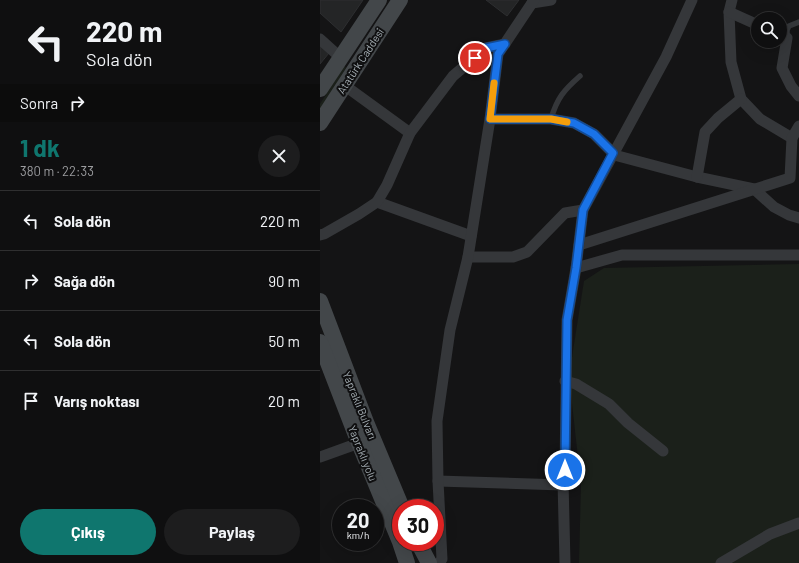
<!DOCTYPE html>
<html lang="tr">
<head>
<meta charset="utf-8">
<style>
	body { margin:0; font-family:Barlow,sans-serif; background:#1d1d1e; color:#f1f3f6; height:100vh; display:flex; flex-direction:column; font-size:15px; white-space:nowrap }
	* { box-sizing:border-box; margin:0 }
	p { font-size:13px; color:#9b9c9f }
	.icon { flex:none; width:22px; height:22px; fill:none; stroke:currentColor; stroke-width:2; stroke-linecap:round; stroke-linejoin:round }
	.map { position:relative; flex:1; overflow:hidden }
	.drawer { display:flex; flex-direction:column; background:#0f0f10; width:320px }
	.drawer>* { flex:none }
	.top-card { background:#0f0f10; color:#f1f3f6; overflow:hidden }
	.buttons { position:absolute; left:431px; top:12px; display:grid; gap:8px }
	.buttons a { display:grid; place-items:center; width:36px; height:36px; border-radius:50%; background:#0f0f10; box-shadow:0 4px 16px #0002,0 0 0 1px #2f2f30; font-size:20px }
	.speed { position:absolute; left:12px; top:499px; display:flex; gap:8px; font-size:20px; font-weight:700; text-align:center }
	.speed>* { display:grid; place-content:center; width:52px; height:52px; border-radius:50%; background:#0f0f10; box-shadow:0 4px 16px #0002,0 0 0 1px #2f2f30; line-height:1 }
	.speed small { font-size:10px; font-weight:400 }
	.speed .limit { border:6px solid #d22; background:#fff; color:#111 }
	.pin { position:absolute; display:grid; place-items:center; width:34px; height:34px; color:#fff; margin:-17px; border:2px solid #fff; border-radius:50%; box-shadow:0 1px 4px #0007 }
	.me { position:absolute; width:44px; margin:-22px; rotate:0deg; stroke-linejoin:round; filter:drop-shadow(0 0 3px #0008) }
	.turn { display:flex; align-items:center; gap:14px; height:84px; padding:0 20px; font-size:18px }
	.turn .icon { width:52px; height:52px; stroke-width:2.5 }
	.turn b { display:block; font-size:28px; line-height:34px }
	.then { display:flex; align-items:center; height:38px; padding:0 20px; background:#0003; gap:8px; font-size:15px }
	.round { display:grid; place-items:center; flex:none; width:42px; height:42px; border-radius:21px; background:#1d1d1e }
	.summary { display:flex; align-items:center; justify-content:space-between; height:68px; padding:0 20px }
	h1 { font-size:24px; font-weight:700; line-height:30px; color:#0f766e }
	.action { display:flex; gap:8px; margin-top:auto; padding:8px 20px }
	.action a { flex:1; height:46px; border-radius:24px; background:#0f766e; color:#fff; font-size:16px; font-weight:700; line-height:46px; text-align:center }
	.action a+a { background:#1d1d1e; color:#f1f3f6 }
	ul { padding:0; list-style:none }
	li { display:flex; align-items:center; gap:12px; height:60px; padding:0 20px; border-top:1px solid #2f2f30 }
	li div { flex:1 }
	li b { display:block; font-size:15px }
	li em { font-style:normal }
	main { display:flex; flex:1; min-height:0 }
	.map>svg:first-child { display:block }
	.green { fill:#1b201a }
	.building { fill:#242526; stroke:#2e2f31 }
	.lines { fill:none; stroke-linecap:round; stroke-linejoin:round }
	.service { stroke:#35373a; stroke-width:5.5 }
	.minor { stroke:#35373a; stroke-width:11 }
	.secondary { stroke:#43474a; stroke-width:16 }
	.route-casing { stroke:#114b97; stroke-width:10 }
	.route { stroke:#1a73e8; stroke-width:7 }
	.slow { stroke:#f59e0b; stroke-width:7 }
	.labels { text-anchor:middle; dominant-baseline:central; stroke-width:4; stroke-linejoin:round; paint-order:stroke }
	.street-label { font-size:11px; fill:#a6afb5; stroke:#0f0f10 }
</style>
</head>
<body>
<main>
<section class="drawer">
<div class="top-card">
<div class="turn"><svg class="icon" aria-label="left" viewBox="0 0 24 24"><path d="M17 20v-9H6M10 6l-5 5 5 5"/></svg><div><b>220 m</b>Sola dön</div></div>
<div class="then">Sonra<svg class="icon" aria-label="right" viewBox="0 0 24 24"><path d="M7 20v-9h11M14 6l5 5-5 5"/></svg></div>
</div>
<div class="summary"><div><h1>1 dk</h1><p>380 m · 22:33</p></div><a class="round"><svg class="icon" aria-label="close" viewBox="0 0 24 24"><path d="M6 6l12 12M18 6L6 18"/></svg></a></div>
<ul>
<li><svg class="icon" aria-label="left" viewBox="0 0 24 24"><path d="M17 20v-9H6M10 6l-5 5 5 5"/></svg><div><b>Sola dön</b></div><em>220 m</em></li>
<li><svg class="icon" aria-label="right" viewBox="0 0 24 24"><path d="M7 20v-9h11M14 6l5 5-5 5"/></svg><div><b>Sağa dön</b></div><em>90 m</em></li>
<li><svg class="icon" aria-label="left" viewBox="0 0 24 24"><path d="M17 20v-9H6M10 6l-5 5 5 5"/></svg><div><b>Sola dön</b></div><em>50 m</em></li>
<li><svg class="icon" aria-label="arrive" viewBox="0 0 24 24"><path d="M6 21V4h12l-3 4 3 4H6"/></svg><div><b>Varış noktası</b></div><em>20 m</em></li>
</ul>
<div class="action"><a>Çıkış</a><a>Paylaş</a></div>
</section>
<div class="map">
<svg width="479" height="563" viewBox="0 0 479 563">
	<rect width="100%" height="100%" fill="#141415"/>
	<g class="green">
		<polygon points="24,66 26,68 0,112 0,104"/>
		<polygon points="479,264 479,563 259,563 261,485 249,376 264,281 284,268"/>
	</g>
	<g class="building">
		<polygon points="0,0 43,0 21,32 0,13"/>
		<polygon points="166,0 199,0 187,16"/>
		<polygon points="0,46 9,53 0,64"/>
	</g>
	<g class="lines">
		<g class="service">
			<polyline points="467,38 467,30 469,26 479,22"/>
			<path d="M231,119C237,98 244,90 260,76"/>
		</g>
		<g class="minor">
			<polyline points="412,0 409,12 411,62 421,99 440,119 472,138"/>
			<polyline points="212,3 231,0"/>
			<polyline points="409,12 438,25"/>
			<polyline points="460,35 467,38 462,68 471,86 479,96"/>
			<polyline points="0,39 21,58"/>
			<polyline points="24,85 90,133"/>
			<polyline points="170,119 231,119 254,123 274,134 293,153 298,156 377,177 434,189 454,207 469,215 479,218"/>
			<polyline points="377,177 385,132 398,118 421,99"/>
			<polyline points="57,202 151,236"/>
			<polyline points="0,235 4,234 39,214 57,202 67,185 90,133 133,76 166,48 185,44"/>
			<polyline points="259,245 470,178 472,138 479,126"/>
			<polyline points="148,257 193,257 207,252 245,213 263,210"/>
			<polyline points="256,268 302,255 479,255"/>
			<polyline points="245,381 256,384 289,404 308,423 343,451"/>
			<polyline points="0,457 39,443"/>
			<polyline points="118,481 243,485"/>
			<polyline points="119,563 122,559 118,481 117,421 130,330 148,257 170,119 178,54 214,0"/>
			<polyline points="245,563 243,481 245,470 247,320 256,268 263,210 346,57 372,0"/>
			<polyline points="401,563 450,534 479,523"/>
		</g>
		<g class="secondary">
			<polyline points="0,89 59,0"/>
			<polyline points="0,123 80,0"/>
			<polyline points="0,301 46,422 82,508"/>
			<polyline points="0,342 39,443 80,542 87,563"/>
			<polyline points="98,542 109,563"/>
		</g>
	</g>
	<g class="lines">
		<defs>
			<polyline id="route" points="155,58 166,48 185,44 178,54 170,119 231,119 254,123 274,134 293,153 263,210 256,268 247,320 245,470"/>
		</defs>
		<use href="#route" class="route-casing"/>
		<use href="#route" class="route"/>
		<polyline class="slow" points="174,83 170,119 231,119 247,122"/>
	</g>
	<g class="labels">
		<g class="street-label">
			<text transform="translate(40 61) rotate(-57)">Atatürk Caddesi</text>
			<text transform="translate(40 405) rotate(68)">Yapraklı Bulvarı</text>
			<text transform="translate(43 453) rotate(68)">Yapraklı yolu</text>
		</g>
	</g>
</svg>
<div class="buttons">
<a><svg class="icon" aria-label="search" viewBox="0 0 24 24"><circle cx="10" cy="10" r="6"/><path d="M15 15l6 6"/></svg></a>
</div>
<div class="speed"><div>20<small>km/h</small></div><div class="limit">30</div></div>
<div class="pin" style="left:155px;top:58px;background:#d93025"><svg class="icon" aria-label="arrive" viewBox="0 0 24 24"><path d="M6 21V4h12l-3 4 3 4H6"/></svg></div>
<svg class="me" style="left:245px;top:470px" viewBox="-20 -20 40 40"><circle r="17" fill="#1a73e8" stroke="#fff" stroke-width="3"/><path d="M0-11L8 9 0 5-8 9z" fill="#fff"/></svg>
</div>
</main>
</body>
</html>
